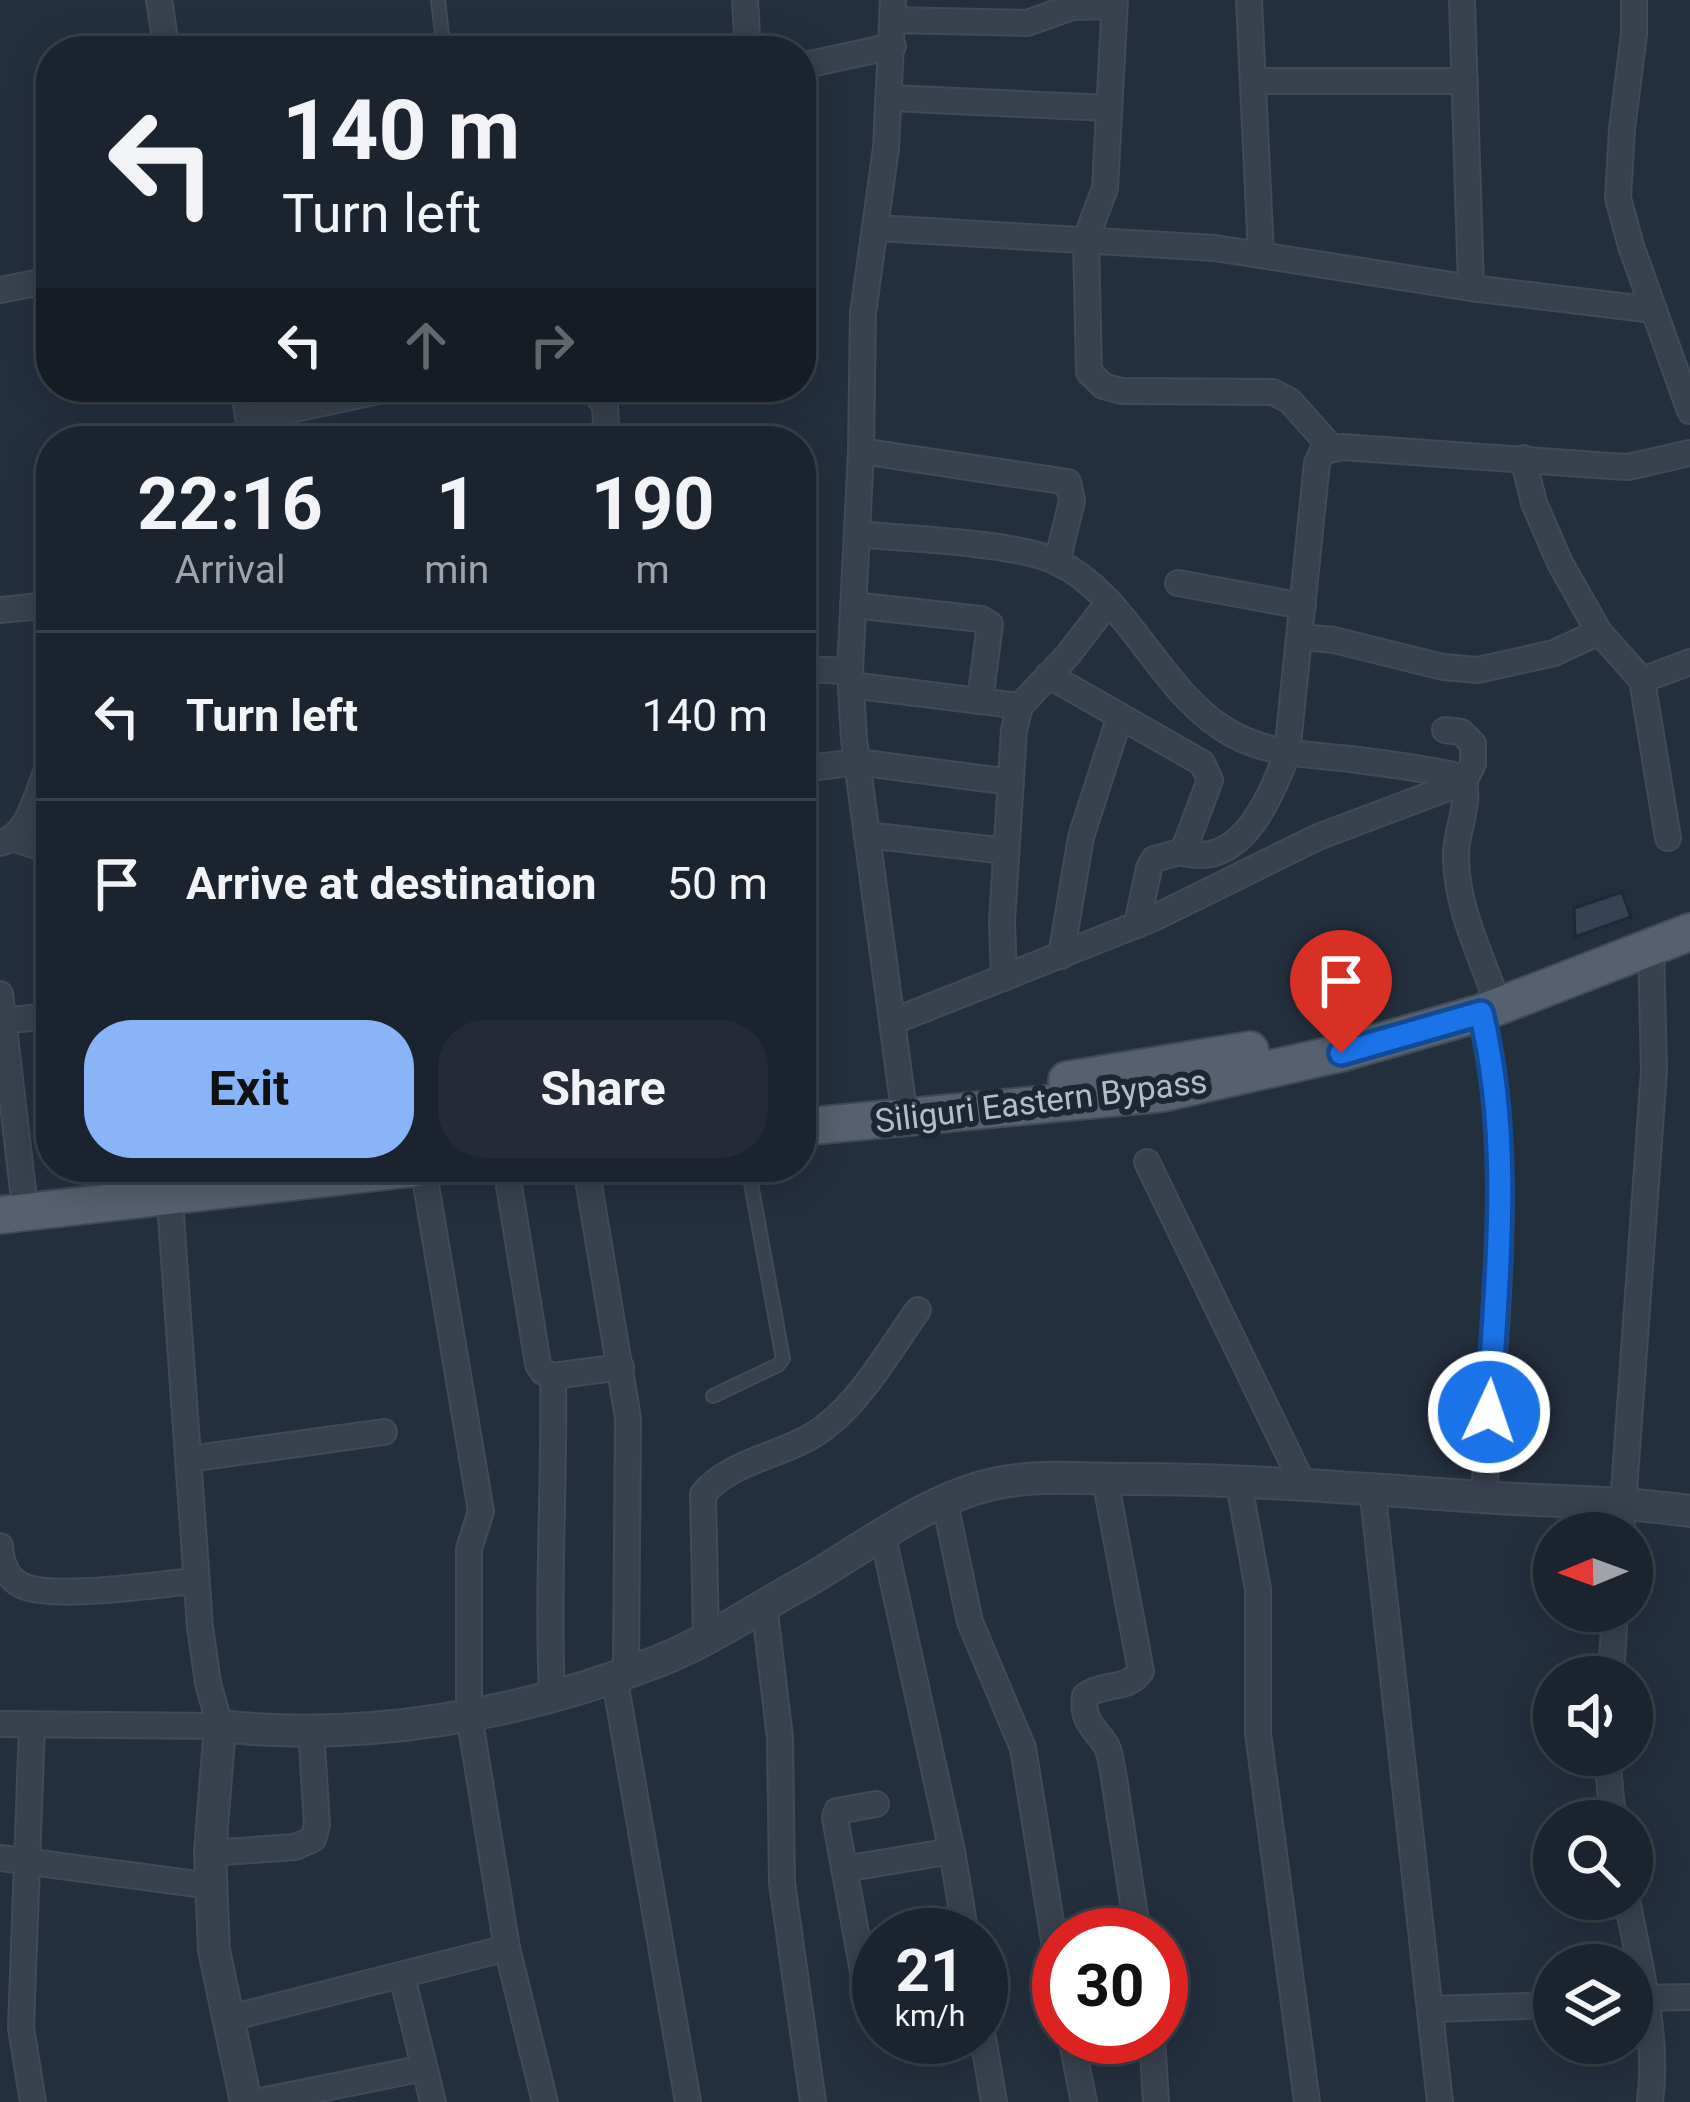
<!DOCTYPE html>
<html lang="en">
<head>
<meta charset="utf-8">
<style>
	body { margin:0; font-family:Roboto,sans-serif; background:#242b36; color:#f1f3f6; height:100vh; display:flex; flex-direction:column; font-size:45px; white-space:nowrap }
	* { box-sizing:border-box; margin:0 }
	p { font-size:39px; color:#a0a4aa }
	.icon { flex:none; width:66px; height:66px; fill:none; stroke:currentColor; stroke-width:2; stroke-linecap:round; stroke-linejoin:round }
	.map { position:relative; flex:1; overflow:hidden }
	.drawer { position:absolute; left:36px; top:426px; width:780px; height:756px; display:flex; flex-direction:column; background:#1b232e; border-radius:48px; box-shadow:0 6px 30px #0003,0 0 0 3px #39404a }
	.drawer>* { flex:none }
	.banner { position:absolute; left:36px; top:36px; width:780px; height:366px; border-radius:48px; box-shadow:0 6px 30px #0003,0 0 0 3px #39404a; background:#1b232e; color:#f1f3f6; overflow:hidden }
	.needle { width:78px; rotate:269deg }
	.tools { position:absolute; left:1533px; top:1512px; display:grid; gap:24px }
	.tools a { display:grid; place-items:center; width:120px; height:120px; border-radius:50%; background:#1b232e; box-shadow:0 6px 30px #0003,0 0 0 3px #39404a; font-size:60px }
	.speed { position:absolute; left:852px; top:1908px; display:flex; gap:24px; font-size:60px; font-weight:700; text-align:center }
	.speed>* { display:grid; place-content:center; width:156px; height:156px; border-radius:50%; background:#1b232e; box-shadow:0 6px 30px #0003,0 0 0 3px #39404a; line-height:1 }
	.speed small { font-size:30px; font-weight:400 }
	.speed .limit { border:18px solid #d22; background:#fff; color:#111 }
	.pin { position:absolute; display:grid; place-items:center; width:102px; height:102px; color:#fff; margin:-123px -51px; border-radius:50% 50% 50% 0; rotate:-45deg; box-shadow:0 0 12px #0007 }
	.pin .icon { rotate:45deg }
	.me { position:absolute; width:132px; margin:-66px; rotate:3deg; stroke-linejoin:round; filter:drop-shadow(0 0 9px #0008) }
	.turn { display:flex; align-items:center; gap:42px; height:252px; padding:0 48px; font-size:54px }
	.turn .icon { width:156px; height:156px; stroke-width:2.5 }
	.turn b { display:block; font-size:84px; line-height:102px }
	.lanes { display:flex; align-items:center; height:114px; padding:0 48px; background:#0003; justify-content:center; gap:60px; direction:ltr }
	.lanes .off { opacity:.35 }
	.eta { display:flex; justify-content:space-evenly; align-items:center; height:204px; text-align:center }
	.eta b { font-size:72px; font-weight:700; line-height:84px }
	.button { display:flex; gap:24px; margin-top:auto; padding:24px 48px }
	.button a { flex:1; height:138px; border-radius:48px; background:#8ab4f8; color:#111; font-size:48px; font-weight:700; line-height:138px; text-align:center }
	.button a+a { background:#242b36; color:#f1f3f6 }
	ul { padding:0; list-style:none }
	li { display:flex; align-items:center; gap:36px; height:168px; padding:0 48px; border-top:3px solid #39404a }
	li div { flex:1 }
	li b { display:block; font-size:45px }
	li em { font-style:normal }
	.map>svg:first-child { display:block }
	.building { fill:#364354; stroke:#1f2835; stroke-width:3 }
	.lines { fill:none; stroke-linecap:round; stroke-linejoin:round }
	.service-casing { stroke:#414a57; stroke-width:16 }
	.minor-casing { stroke:#414a57; stroke-width:28 }
	.tertiary-casing { stroke:#414a57; stroke-width:34 }
	.primary-casing { stroke:#414a57; stroke-width:40 }
	.service { stroke:#38414e; stroke-width:12 }
	.minor { stroke:#38414e; stroke-width:24 }
	.tertiary { stroke:#38414e; stroke-width:30 }
	.primary { stroke:#56606e; stroke-width:36 }
	.route-casing { stroke:#114b97; stroke-width:30 }
	.route { stroke:#1a73e8; stroke-width:21 }
	.labels { text-anchor:middle; dominant-baseline:central; stroke-width:12; stroke-linejoin:round; paint-order:stroke }
	.street-label { font-size:33px; fill:#b4bcc9; stroke:#1d2633 }
</style>
</head>
<body>
<div class="map">
<svg width="1690" height="2102" viewBox="0 0 1690 2102">
	<rect width="100%" height="100%" fill="#242f3e"/>
	<polygon class="building" points="1622,892 1631,917 1575,937 1574,908"/>
	<g class="lines">
		<defs>
			<g id="service">
				<polyline points="438,0 444,51"/>
				<polyline points="713,1396 778,1365 783,1359 748,1167"/>
			</g>
			<g id="minor">
				<polyline points="159,0 167,51"/>
				<polyline points="745,0 748,51"/>
				<polyline points="893,0 886,148 863,313 861,451 850,671 854,739 905,1118"/>
				<polyline points="1115,0 1105,188 1086,239 1089,372 1103,386 1122,391 1273,392 1290,401 1331,447"/>
				<polyline points="1249,0 1261,255"/>
				<polyline points="1462,0 1471,288"/>
				<polyline points="1634,0 1634,34 1622,129 1618,198 1631,246 1690,411"/>
				<polyline points="893,20 1027,23 1072,7 1114,6"/>
				<polyline points="801,66 893,46"/>
				<polyline points="1253,81 1465,81"/>
				<polyline points="890,98 1108,108"/>
				<polyline points="877,228 1215,248 1471,288 1654,310"/>
				<polyline points="0,290 51,280"/>
				<polyline points="243,387 252,441"/>
				<polyline points="592,387 605,406 607,441"/>
				<polyline points="249,419 397,387"/>
				<polyline points="861,451 1068,482 1072,501 1057,562"/>
				<polyline points="1523,458 1534,503 1560,563 1599,632 1642,680 1668,838"/>
				<path d="M857,534C907,539 1015,542 1057,562C1130,596 1161,697 1234,735C1272,755 1309,754 1350,759C1384,763 1417,768 1450,774L1464,782C1470,807 1455,832 1456,858C1457,905 1476,944 1492,988"/>
				<polyline points="1178,583 1303,606"/>
				<polyline points="853,605 981,619 990,624 980,701"/>
				<polyline points="0,610 51,605"/>
				<polyline points="1300,637 1334,640 1443,667 1478,670 1554,653 1599,632"/>
				<polyline points="801,669 850,671"/>
				<polyline points="1048,675 1202,763 1210,780 1186,844 1180,852 1154,859 1149,868 1137,925"/>
				<polyline points="1642,680 1690,662"/>
				<polyline points="851,685 1020,706"/>
				<polyline points="801,769 857,762 1011,782"/>
				<polyline points="867,835 1006,851"/>
				<polyline points="15,839 51,851"/>
				<path d="M0,843C32,835 37,788 51,761"/>
				<path d="M1180,852C1241,871 1270,798 1287,754L1317,463L1322,452L1342,447L1610,466L1628,467L1690,453"/>
				<polyline points="1061,956 1081,837 1120,716"/>
				<polyline points="1004,978 1002,921 1014,730 1020,706 1067,656 1108,603"/>
				<polyline points="0,994 23,1190"/>
				<path d="M1481,1013C1518,1167 1493,1340 1484,1497"/>
				<polyline points="0,1021 51,1016"/>
				<polyline points="894,1021 1154,918 1318,837 1464,782 1473,764 1473,744 1461,732 1445,730"/>
				<polyline points="1147,1162 1302,1482"/>
				<polyline points="210,1167 210,1169"/>
				<polyline points="423,1167 481,1511 469,1549 469,1715 507,1948 545,2102"/>
				<polyline points="506,1167 538,1364 543,1372 553,1376 621,1367"/>
				<polyline points="586,1167 628,1418 626,1671"/>
				<polyline points="189,1459 384,1432"/>
				<path d="M1105,1479L1141,1671C1128,1691 1103,1682 1085,1696C1082,1719 1091,1725 1104,1742C1110,1750 1111,1762 1113,1772L1138,1935"/>
				<polyline points="1238,1479 1258,1589 1258,1733 1307,2102"/>
				<polyline points="1372,1487 1440,2102"/>
				<polyline points="945,1503 970,1622 1023,1748 1059,1972"/>
				<polyline points="1621,1533 1654,1071 1651,947"/>
				<polyline points="883,1536 952,1851 966,1935"/>
				<path d="M0,1546C1,1562 7,1579 23,1586C56,1600 157,1584 196,1581"/>
				<polyline points="764,1604 780,1738 782,1883 813,2102"/>
				<path d="M706,1636L703,1494C733,1458 788,1456 825,1427C863,1398 890,1349 918,1310"/>
				<polyline points="614,1675 688,2102"/>
				<polyline points="1611,1677 1615,1611"/>
				<path d="M552,1695C547,1588 555,1482 553,1376"/>
				<polyline points="0,1724 220,1726 208,1683 200,1627 168,1174"/>
				<polyline points="32,1725 21,2028 33,2102"/>
				<polyline points="1607,1755 1613,1821"/>
				<polyline points="210,1853 295,1847 313,1839 317,1825 311,1729"/>
				<polyline points="0,1858 212,1886"/>
				<polyline points="844,1869 952,1851"/>
				<path d="M1627,1899C1639,1964 1659,2036 1650,2102"/>
				<polyline points="402,1976 433,2102"/>
				<polyline points="1634,1998 1690,1997"/>
				<polyline points="1430,2009 1554,2005"/>
				<polyline points="871,2015 835,1818 837,1811 876,1804"/>
				<polyline points="226,2019 507,1948"/>
				<polyline points="981,2026 994,2102"/>
				<polyline points="1071,2037 1084,2102"/>
				<polyline points="1152,2037 1156,2102"/>
				<polyline points="256,2102 424,2068"/>
			</g>
			<path id="tertiary" d="M246,2102L214,1950L210,1853L220,1726C365,1742 521,1715 656,1662C706,1643 754,1610 800,1585C862,1550 923,1500 993,1484C1037,1474 1083,1479 1129,1479C1247,1479 1364,1489 1482,1497C1552,1502 1620,1501 1690,1511"/>
			<g id="primary">
				<polyline points="1067,1080 1250,1050"/>
				<polyline points="801,1127 1163,1093 1341,1053 1481,1013 1690,932"/>
				<polyline points="0,1215 422,1167"/>
			</g>
		</defs>
		<use href="#service" class="service-casing"/>
		<use href="#minor" class="minor-casing"/>
		<use href="#tertiary" class="tertiary-casing"/>
		<use href="#primary" class="primary-casing"/>
		<use href="#service" class="service"/>
		<use href="#minor" class="minor"/>
		<use href="#tertiary" class="tertiary"/>
		<use href="#primary" class="primary"/>
	</g>
	<g class="lines">
		<defs>
			<path id="route" d="M1341,1053L1481,1013C1513,1144 1496,1279 1489,1412"/>
		</defs>
		<use href="#route" class="route-casing"/>
		<use href="#route" class="route"/>
	</g>
	<g class="labels">
		<g class="street-label">
			<text transform="translate(1041 1101) rotate(-7)">Siliguri Eastern Bypass</text>
		</g>
	</g>
</svg>
<div class="tools">
<a><svg class="needle" viewBox="-14 -14 28 28"><path d="M0-13l5 13h-10z" fill="#e53935"/><path d="M0 13l5-13h-10z" fill="#a0a4aa"/></svg></a>
<a><svg class="icon" aria-label="sound" viewBox="0 0 24 24"><path d="M4 9h4l5-4v14l-5-4H4zM17 9q2 3 0 6"/></svg></a>
<a><svg class="icon" aria-label="search" viewBox="0 0 24 24"><circle cx="10" cy="10" r="6"/><path d="M15 15l6 6"/></svg></a>
<a><svg class="icon" aria-label="layers" viewBox="0 0 24 24"><path d="M12 4l9 5-9 5-9-5zM3 14l9 5 9-5"/></svg></a>
</div>
<div class="speed"><div>21<small>km/h</small></div><div class="limit">30</div></div>
<div class="pin" style="left:1341px;top:1053px;background:#d93025"><svg class="icon" aria-label="arrive" viewBox="0 0 24 24"><path d="M6 21V4h12l-3 4 3 4H6"/></svg></div>
<svg class="me" style="left:1489px;top:1412px" viewBox="-20 -20 40 40"><circle r="17" fill="#1a73e8" stroke="#fff" stroke-width="3"/><path d="M0-11L8 9 0 5-8 9z" fill="#fff"/></svg>
<div class="banner">
<div class="turn"><svg class="icon" aria-label="left" viewBox="0 0 24 24"><path d="M17 20v-9H6M10 6l-5 5 5 5"/></svg><div><b>140 m</b>Turn left</div></div>
<div class="lanes"><svg class="icon" aria-label="left" viewBox="0 0 24 24"><path d="M17 20v-9H6M10 6l-5 5 5 5"/></svg><svg class="icon off" aria-label="ahead" viewBox="0 0 24 24"><path d="M12 20V5M6 11l6-6 6 6"/></svg><svg class="icon off" aria-label="right" viewBox="0 0 24 24"><path d="M7 20v-9h11M14 6l5 5-5 5"/></svg></div>
</div>
<section class="drawer">
<div class="eta">
<div><b>22:16</b><p>Arrival</p></div>
<div><b>1</b><p>min</p></div>
<div><b>190</b><p>m</p></div>
</div>
<ul>
<li><svg class="icon" aria-label="left" viewBox="0 0 24 24"><path d="M17 20v-9H6M10 6l-5 5 5 5"/></svg><div><b>Turn left</b></div><em>140 m</em></li>
<li><svg class="icon" aria-label="arrive" viewBox="0 0 24 24"><path d="M6 21V4h12l-3 4 3 4H6"/></svg><div><b>Arrive at destination</b></div><em>50 m</em></li>
</ul>
<div class="button"><a>Exit</a><a>Share</a></div>
</section>
</div>
</body>
</html>
